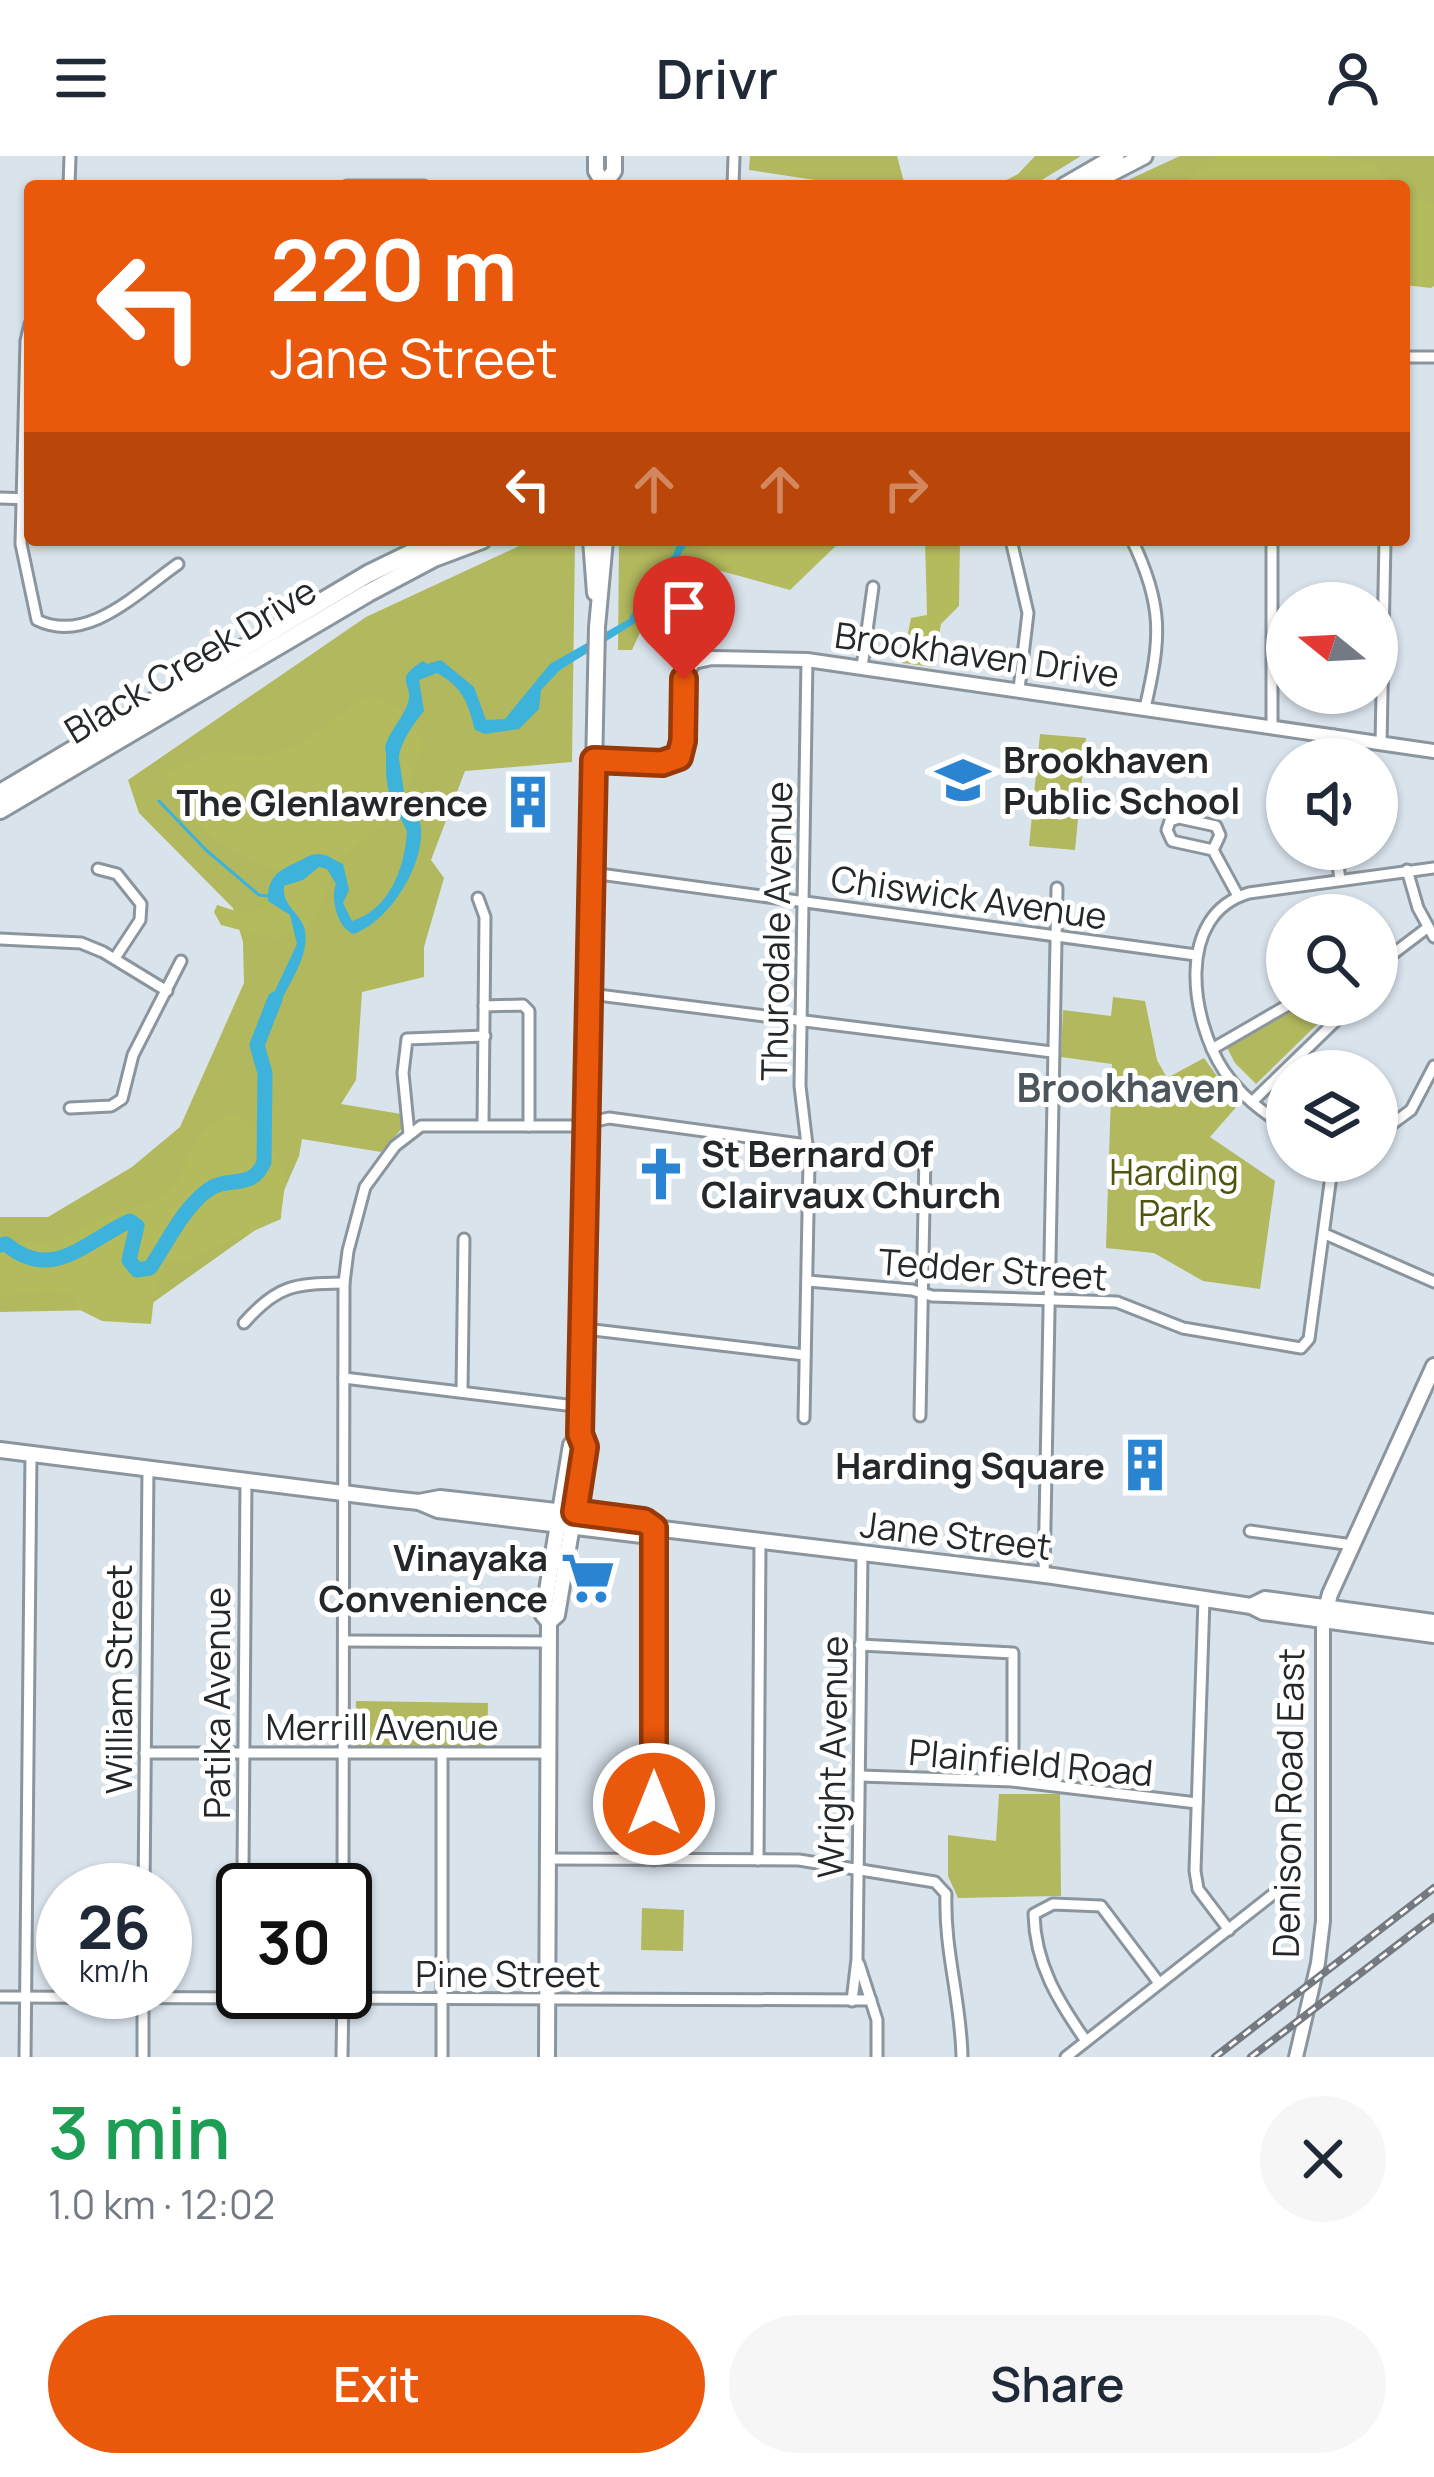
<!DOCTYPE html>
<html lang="en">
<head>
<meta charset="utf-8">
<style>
	body { margin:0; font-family:Manrope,sans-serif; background:#f6f6f7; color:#1f2937; height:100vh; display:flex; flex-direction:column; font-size:45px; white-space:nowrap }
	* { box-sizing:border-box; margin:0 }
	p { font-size:39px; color:#747a83 }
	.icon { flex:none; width:66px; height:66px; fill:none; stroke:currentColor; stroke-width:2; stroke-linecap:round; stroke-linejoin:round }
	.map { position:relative; height:1901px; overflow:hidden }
	.drawer { display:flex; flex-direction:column; background:#fff; flex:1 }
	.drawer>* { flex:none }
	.top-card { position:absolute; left:24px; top:24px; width:1386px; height:366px; border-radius:12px; box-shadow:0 3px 9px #0004; background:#ea580c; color:#fff; overflow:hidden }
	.needle { width:78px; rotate:288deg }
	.fabs { position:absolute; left:1266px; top:426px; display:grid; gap:24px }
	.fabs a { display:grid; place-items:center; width:132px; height:132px; border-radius:50%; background:#fff; box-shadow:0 3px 9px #0004; font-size:60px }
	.speed { position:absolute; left:36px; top:1707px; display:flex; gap:24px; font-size:60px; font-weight:700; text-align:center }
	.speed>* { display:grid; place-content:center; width:156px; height:156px; border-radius:50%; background:#fff; box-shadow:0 3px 9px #0004; line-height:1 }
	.speed small { font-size:30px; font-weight:400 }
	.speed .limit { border:6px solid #111; border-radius:18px; background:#fff; color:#111 }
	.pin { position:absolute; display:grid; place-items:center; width:102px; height:102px; color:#fff; margin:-123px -51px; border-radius:50% 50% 50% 0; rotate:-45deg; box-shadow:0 0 12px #0007 }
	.pin .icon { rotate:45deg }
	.me { position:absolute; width:132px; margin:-66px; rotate:0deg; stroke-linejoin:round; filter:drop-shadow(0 0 9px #0008) }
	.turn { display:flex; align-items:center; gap:42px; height:252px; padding:0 48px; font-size:54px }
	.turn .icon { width:156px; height:156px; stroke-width:2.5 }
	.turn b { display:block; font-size:84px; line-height:102px }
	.lanes { display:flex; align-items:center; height:114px; padding:0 48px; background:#0003; justify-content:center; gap:60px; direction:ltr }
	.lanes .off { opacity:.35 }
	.round { display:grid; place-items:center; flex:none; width:126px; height:126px; border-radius:63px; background:#f6f6f7 }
	.overview { display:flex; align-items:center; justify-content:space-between; height:204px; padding:0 48px }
	h1 { font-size:72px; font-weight:600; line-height:90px; color:#1e9e55 }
	.cta { display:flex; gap:24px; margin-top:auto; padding:24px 48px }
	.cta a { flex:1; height:138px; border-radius:72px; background:#ea580c; color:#fff; font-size:48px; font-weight:600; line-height:138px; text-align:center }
	.cta a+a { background:#f6f6f7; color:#1f2937 }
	header { display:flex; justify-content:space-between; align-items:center; height:156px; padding:0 48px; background:#fff; font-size:54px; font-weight:600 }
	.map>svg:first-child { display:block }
	.green { fill:#b1b85d }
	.forest { fill:#b4bb5d }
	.water { fill:#3db2db }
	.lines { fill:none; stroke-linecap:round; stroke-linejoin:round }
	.stream { stroke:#3db2db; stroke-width:3 }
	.river { stroke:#3db2db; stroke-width:15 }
	.minor-casing { stroke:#8b959d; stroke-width:15 }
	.tertiary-casing { stroke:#8b959d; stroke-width:18 }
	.secondary-casing { stroke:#8b959d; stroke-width:20 }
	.primary-casing { stroke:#8b959d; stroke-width:21 }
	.motorway-casing { stroke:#8b959d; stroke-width:22 }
	.minor { stroke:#fff; stroke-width:9 }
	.tertiary { stroke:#fff; stroke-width:12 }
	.secondary { stroke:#fff; stroke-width:14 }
	.primary { stroke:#fff; stroke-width:15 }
	.motorway { stroke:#fff; stroke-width:16 }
	.rail-casing { stroke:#747a80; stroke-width:8 }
	.rail { stroke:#fff; stroke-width:3; stroke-dasharray:9; stroke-linecap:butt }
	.route-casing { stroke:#983908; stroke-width:30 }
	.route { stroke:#ea580c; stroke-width:21 }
	.labels { text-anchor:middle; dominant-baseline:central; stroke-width:10; stroke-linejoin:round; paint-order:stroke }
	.street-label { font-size:36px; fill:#24282b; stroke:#fff }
	.poi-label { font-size:36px; font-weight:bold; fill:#24282b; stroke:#fff; text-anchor:end }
	.park-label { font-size:36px; fill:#50540d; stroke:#fff }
	.neighbourhood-label { font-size:39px; font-weight:bold; fill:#4d555d; stroke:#fff }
</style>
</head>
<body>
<header><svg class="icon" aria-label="menu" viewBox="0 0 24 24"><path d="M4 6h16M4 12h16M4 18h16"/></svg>Drivr<svg class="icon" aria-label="person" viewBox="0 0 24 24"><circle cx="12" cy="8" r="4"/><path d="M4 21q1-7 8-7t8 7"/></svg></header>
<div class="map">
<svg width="1434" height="1901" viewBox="0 0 1434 1901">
	<rect width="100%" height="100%" fill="#d9e3ec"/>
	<g class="green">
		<polygon points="750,0 897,0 905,30 816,30 815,24 749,14"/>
		<polygon points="1035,0 1081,0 1032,30 995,30 1018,18"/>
		<polygon points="1180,0 1434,0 1434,103 1404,102 1404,30 1115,30"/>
		<polygon points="532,384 575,384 572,606 465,615 431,704 444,722 424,791 424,821 362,836 356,924 341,948 413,960 381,996 302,983 299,1000 272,1062 144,1153 0,1156 0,1061 48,1061 132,1011 180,971 244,827 243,786 233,752 139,657 128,624 366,461"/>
		<polygon points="619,384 746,384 654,446 632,494 618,494"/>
		<polygon points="1040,578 1086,582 1075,694 1029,690"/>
		<polygon points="1113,841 1145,845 1157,904 1167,922 1204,902 1238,949 1210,981 1275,1025 1260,1133 1203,1125 1154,1097 1106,1092 1112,908 1061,901 1063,854 1111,860"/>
		<polygon points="1294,849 1337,849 1256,928 1235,907 1224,886"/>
		<polygon points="356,1545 488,1547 487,1592 355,1590"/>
		<polygon points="999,1638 1060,1638 1061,1740 958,1742 948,1720 948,1679 996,1685"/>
		<polygon points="642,1752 684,1754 683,1795 641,1794"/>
	</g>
	<g class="forest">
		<polygon points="1217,0 1329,0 1371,7 1396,30 1178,30"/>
		<polygon points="1404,37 1434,50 1434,130 1431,132 1404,129"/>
		<polygon points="706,384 842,384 790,434 703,410"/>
		<polygon points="925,384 960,384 959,450 941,468 934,511 902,507 911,462 927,459"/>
		<path d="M369,538C398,551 410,558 423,588L405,642L394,659L338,704L320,752L308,771L274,783L221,769L214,756L217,749L236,755L260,754L274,737L280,715C226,697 187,670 165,617L214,595L263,602L304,585Z"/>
		<path d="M234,958C252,965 282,1001 284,1022C286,1034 281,1051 281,1063L180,1107L167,1104L154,1141L151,1168L102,1165L78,1153L74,1137C50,1133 22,1134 0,1143V1086C18,1084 39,1089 57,1084C72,1080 85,1069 99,1063C128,1051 162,1052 180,1019C197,986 195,974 234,958Z"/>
	</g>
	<path class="water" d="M679,384H690L637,466L560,514L541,534L539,553L519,573L485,578L475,574C468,548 464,532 437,517L419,524L424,555C415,566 399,588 399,603C400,607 404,637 405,640C409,652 420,657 421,672C424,710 389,766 353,778C338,772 330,744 336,728L327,713L319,711L303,724L284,730C282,749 298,755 304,771C313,800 283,834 274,861L264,858L297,788L290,759L268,745C267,723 277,715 295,707C305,703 312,695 325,699C332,701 337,706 343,708L349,734L343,747L352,765C389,754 405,712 407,675C393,645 385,639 386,603C387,594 383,594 387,585C392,573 401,563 406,552C418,527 389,526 423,505L427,508L441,504L474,531L486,564L505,563L550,508L629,463L656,414L673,399Z"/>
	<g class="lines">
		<polyline class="stream" points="159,645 206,694 259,739 269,740"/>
		<path class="river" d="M0,1089L6,1088C53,1128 88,1083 130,1065L137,1070L129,1104L137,1114L150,1112C167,1087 183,1052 208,1034C229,1019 252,1035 264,1006L265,917L257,889L275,843"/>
		<defs>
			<g id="minor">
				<polyline points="69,30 70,0"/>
				<polyline points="347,30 424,30"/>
				<polyline points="733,30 734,0"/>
				<path d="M30,168L26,185L21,388L37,464C88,489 139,435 178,408"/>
				<polyline points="1404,201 1434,201"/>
				<polyline points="0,342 30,343"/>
				<polyline points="1011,384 1028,457 1019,533"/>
				<path d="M1132,384C1164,450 1161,483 1145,552"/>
				<polyline points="862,511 873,431"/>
				<polyline points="1272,570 1272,384"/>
				<polyline points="1381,588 1385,384"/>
				<polyline points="1331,603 1334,579"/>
				<polyline points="1336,693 1340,724"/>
				<polyline points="1213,694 1172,685 1167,674 1170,665 1179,662 1216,670 1220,679 1213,694 1238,740"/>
				<polyline points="98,713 117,718 141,748 140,764 115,802"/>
				<polyline points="1407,714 1418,752 1434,781"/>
				<polyline points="592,717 1196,799"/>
				<polyline points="478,742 485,761 483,969"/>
				<polyline points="0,783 81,787 103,796 167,835"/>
				<polyline points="1377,810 1427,772"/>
				<polyline points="590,838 1052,896"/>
				<polyline points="484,850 523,849 529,855 529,970"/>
				<polyline points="1212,893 1288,849"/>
				<polyline points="1252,946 1352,849"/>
				<polyline points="70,952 111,950 122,943 133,899 181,805"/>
				<path d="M1287,971C1263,957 1240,939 1224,915C1191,865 1174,759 1249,737L1434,712"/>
				<polyline points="409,978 403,917 407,883 485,880"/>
				<polyline points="1377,979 1411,954 1434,910"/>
				<polyline points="1325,1078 1434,1126"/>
				<polyline points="808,1125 912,1134 932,1140 1117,1146 1183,1172 1301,1192 1309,1183 1333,1005"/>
				<path d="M244,1167C278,1128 295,1128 344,1127"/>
				<polyline points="585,1173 805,1199"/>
				<polyline points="344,1222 583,1251"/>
				<polyline points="462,1235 464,1083"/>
				<polyline points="920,1260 925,997"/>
				<polyline points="804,1262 809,1006 800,930 807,504"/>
				<polyline points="1250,1375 1353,1389"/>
				<polyline points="1044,1420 1057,732"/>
				<polyline points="1204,1443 1195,1715 1198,1733 1229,1774"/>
				<polyline points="344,1485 549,1486"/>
				<polyline points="860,1489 1013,1497 1013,1625"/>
				<polyline points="145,1597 548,1597"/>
				<polyline points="860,1620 1013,1625 1197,1647"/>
				<path d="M547,1703L799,1704L935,1726L946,1738C944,1795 961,1844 962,1901"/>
				<polyline points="654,1704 654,1373"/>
				<polyline points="758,1704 760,1386"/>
				<polyline points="144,1734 148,1312"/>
				<polyline points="343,1734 344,1127 348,1095 365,1031 395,990 421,970 573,970 609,962 807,989"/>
				<polyline points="859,1808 877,1864 877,1901"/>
				<polyline points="0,1841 871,1844"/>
				<polyline points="242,1843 246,1324"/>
				<polyline points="852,1845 857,1803 862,1399"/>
				<path d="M1086,1885C1058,1845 1035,1808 1034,1758L1053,1748L1101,1750L1159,1827"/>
				<polyline points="25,1901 31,1298"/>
				<polyline points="143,1901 143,1840"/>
				<polyline points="342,1901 343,1836"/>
				<polyline points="442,1901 442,1597"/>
				<polyline points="1066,1901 1281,1732"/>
			</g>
			<g id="tertiary">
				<path d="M594,605L662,607L679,601C689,571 673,532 694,506L712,502L807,504L1434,595"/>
				<polyline points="1296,1901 1318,1807 1323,1765 1323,1464"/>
			</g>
			<g id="secondary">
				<polyline points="596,0 596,15 605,30"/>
				<polyline points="605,27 614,15 614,0"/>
				<polyline points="591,384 595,437"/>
				<polyline points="0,1294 391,1343 419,1346 440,1342 644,1365 654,1372 1053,1420 1251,1450 1263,1456 1434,1479"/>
				<polyline points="419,1346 438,1354 642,1379 654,1372"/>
				<polyline points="1251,1450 1265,1443 1434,1466"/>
				<polyline points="1323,1464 1330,1438 1434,1210"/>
				<polyline points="549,1466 557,1459 585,1291 580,1278 597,471 605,384"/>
				<polyline points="547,1901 549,1466 543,1459 571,1289 580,1278"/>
			</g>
			<g id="primary">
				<polyline points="1064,30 1116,0"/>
				<polyline points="1086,30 1144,0"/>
			</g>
			<g id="motorway">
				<polyline points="0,637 368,418 438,384"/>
				<polyline points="0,654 368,437 434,402 482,384"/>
			</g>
		</defs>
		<use href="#minor" class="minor-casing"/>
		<use href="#tertiary" class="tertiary-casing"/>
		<use href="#secondary" class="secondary-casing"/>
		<use href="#primary" class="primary-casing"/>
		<use href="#motorway" class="motorway-casing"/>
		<use href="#minor" class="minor"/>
		<use href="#tertiary" class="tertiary"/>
		<use href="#secondary" class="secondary"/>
		<use href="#primary" class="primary"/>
		<use href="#motorway" class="motorway"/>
		<defs>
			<g id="rail">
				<polyline points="1215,1901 1434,1732"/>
				<polyline points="1251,1901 1434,1761"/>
			</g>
		</defs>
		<use href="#rail" class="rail-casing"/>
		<use href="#rail" class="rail"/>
	</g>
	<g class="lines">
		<defs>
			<polyline id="route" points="654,1648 654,1372 644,1365 575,1356 585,1291 580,1278 594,604 662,607 679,601 683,585 684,523"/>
		</defs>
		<use href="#route" class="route-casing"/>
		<use href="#route" class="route"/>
	</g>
	<defs>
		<symbol id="school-bare" viewBox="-9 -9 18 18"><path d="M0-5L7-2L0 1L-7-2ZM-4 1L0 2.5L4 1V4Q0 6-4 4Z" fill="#2a84d1" stroke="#fff" stroke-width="2.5" paint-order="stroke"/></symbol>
		<symbol id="building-bare" viewBox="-9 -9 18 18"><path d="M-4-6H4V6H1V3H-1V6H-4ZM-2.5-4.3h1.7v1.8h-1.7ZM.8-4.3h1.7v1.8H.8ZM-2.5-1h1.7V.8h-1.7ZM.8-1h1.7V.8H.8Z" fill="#2a84d1" stroke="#fff" stroke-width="2.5" paint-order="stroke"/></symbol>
		<symbol id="church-bare" viewBox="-9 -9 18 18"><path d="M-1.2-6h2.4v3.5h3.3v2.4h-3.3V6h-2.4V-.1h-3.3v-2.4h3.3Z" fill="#2a84d1" stroke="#fff" stroke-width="2.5" paint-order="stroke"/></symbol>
		<symbol id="supermarket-bare" viewBox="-9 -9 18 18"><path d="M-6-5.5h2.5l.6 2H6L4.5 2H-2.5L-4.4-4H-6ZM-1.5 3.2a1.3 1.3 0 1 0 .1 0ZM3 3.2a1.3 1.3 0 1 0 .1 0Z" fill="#2a84d1" stroke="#fff" stroke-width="2.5" paint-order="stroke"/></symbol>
	</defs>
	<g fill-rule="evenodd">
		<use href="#school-bare" x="925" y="586" width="76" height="76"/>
		<use href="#building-bare" x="490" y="608" width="76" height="76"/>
		<use href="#church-bare" x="623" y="980" width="76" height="76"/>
		<use href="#building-bare" x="1107" y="1271" width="76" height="76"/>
		<use href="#supermarket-bare" x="550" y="1384" width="76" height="76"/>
	</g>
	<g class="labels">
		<g class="street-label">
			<text transform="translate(977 498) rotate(8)">Brookhaven Drive</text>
			<text transform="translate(190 504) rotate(-31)">Black Creek Drive</text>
			<text transform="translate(969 741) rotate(8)">Chiswick Avenue</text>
			<text transform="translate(776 775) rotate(-89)">Thurodale Avenue</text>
			<text transform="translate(993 1113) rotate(4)">Tedder Street</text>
			<text transform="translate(956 1379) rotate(7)">Jane Street</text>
			<text transform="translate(118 1523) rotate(-90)">William Street</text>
			<text transform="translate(216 1547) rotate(-90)">Patika Avenue</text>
			<text x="382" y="1570">Merrill Avenue</text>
			<text transform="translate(832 1601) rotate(-89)">Wright Avenue</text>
			<text transform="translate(1031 1606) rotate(5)">Plainfield Road</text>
			<text transform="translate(1288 1647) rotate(-89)">Denison Road East</text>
			<text x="508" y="1817">Pine Street</text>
		</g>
		<g class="poi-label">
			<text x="1003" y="603" text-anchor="start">Brookhaven<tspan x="1003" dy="41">Public School</tspan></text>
			<text x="488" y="646">The Glenlawrence</text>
			<text x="701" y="997" text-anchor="start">St Bernard Of<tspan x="701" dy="41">Clairvaux Church</tspan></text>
			<text x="1105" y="1309">Harding Square</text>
			<text x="548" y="1401">Vinayaka<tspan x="548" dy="41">Convenience</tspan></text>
		</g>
		<g class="park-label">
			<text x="1174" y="1015">Harding<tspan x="1174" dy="41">Park</tspan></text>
		</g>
		<g class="neighbourhood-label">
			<text x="1128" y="931">Brookhaven</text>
		</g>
	</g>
</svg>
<div class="fabs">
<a><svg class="needle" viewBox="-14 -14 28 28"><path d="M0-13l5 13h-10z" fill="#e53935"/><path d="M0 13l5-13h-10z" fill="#747a83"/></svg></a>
<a><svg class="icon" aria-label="sound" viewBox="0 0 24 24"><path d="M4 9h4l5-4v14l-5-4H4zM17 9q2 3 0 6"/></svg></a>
<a><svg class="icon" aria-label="search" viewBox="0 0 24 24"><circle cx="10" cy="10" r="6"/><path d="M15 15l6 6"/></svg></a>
<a><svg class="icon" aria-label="layers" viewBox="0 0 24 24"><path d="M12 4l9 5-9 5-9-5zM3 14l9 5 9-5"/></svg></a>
</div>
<div class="speed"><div>26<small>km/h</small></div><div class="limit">30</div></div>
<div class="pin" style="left:684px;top:523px;background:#d93025"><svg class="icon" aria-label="arrive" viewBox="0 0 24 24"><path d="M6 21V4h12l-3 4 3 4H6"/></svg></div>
<svg class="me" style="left:654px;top:1648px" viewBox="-20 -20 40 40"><circle r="17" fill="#ea580c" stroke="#fff" stroke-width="3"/><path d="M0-11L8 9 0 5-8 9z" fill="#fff"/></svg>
<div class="top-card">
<div class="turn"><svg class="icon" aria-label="left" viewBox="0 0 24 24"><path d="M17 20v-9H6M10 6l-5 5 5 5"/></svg><div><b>220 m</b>Jane Street</div></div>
<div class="lanes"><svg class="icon" aria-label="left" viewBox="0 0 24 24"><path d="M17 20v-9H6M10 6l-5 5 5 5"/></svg><svg class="icon off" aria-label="ahead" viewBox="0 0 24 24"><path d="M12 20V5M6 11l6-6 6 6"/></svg><svg class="icon off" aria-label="ahead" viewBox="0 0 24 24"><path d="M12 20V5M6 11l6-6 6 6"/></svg><svg class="icon off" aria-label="right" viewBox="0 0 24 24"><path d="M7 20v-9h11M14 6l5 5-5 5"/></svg></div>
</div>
</div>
<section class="drawer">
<div class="overview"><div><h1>3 min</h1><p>1.0 km · 12:02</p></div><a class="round"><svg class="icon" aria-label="close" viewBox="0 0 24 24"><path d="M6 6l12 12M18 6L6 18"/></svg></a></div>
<div class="cta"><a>Exit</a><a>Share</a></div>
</section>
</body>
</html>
